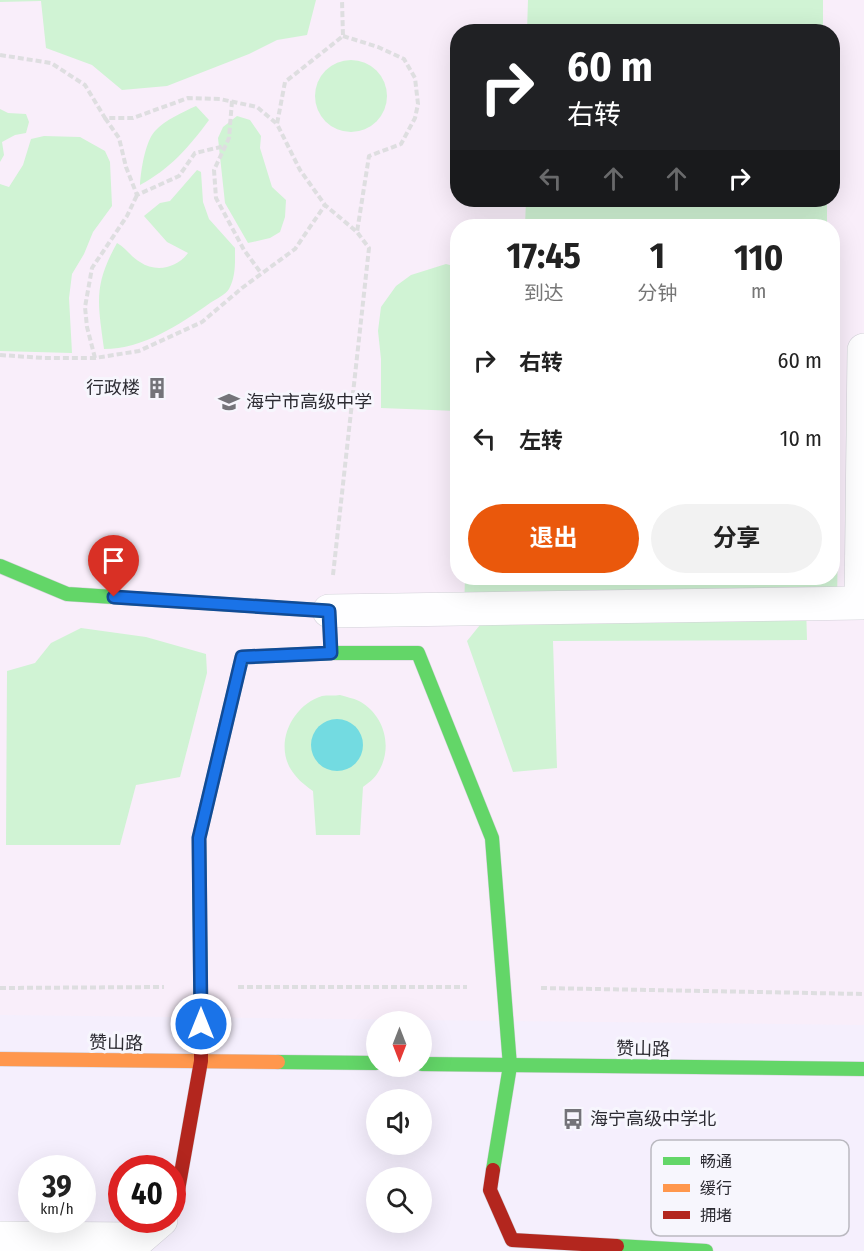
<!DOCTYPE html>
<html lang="zh">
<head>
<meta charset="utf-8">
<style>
	body { margin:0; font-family:"Fira Sans Condensed","Noto Sans SC",sans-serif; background:#f2f2f2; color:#222; height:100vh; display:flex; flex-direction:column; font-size:22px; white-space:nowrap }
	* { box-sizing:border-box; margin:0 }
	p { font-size:20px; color:#767676 }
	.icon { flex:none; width:33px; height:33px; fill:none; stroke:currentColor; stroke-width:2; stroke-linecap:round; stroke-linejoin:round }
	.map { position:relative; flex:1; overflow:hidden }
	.drawer { position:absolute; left:450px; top:219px; width:390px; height:366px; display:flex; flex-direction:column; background:#fff; border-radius:24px; box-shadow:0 6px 24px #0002 }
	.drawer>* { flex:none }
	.guide { position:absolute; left:450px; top:24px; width:390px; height:183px; border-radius:24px; box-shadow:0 6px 24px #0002; background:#202124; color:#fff; overflow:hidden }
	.needle { width:39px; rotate:180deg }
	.tools { position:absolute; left:366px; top:1011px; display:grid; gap:12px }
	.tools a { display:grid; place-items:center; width:66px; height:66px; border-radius:50%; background:#fff; box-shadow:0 6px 24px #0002; font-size:30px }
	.speed { position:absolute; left:18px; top:1155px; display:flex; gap:12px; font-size:30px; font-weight:700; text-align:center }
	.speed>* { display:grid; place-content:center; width:78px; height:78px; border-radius:50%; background:#fff; box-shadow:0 6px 24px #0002; line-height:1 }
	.speed small { font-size:15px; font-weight:400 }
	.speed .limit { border:9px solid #d22; background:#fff; color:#111 }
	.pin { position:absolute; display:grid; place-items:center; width:51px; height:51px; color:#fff; margin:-62px -26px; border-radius:50% 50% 50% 0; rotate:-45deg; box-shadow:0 0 6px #0007 }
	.pin .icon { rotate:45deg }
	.me { position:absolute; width:66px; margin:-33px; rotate:0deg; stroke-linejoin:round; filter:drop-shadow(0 0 4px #0008) }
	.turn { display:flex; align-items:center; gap:21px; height:126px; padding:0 18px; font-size:27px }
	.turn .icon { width:78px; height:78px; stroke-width:2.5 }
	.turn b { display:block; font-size:42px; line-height:51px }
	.lanes { display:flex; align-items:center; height:57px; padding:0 18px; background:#0003; justify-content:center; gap:30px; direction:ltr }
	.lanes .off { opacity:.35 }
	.eta { display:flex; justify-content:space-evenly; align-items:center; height:102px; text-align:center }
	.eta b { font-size:36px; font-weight:700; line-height:42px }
	.cta { display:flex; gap:12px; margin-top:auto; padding:12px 18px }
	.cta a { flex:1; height:69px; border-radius:36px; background:#ea580c; color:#fff; font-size:24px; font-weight:700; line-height:69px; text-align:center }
	.cta a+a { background:#f2f2f2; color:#222 }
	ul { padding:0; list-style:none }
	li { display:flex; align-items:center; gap:18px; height:78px; padding:0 18px }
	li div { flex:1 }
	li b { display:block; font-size:22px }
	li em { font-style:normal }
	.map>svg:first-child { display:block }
	.commercial { fill:#f5effd; fill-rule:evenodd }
	.education { fill:#f9eefa; fill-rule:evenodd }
	.green { fill:#d0f3d4 }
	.water { fill:#73dbe1 }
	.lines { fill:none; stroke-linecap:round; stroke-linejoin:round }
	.street-casing { stroke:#d2d1d8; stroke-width:34 }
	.fast-casing { stroke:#d2d1d8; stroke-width:15 }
	.slow-casing { stroke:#d2d1d8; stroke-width:15 }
	.jam-casing { stroke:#d2d1d8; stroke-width:15 }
	.path { stroke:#dedee0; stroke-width:4; stroke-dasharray:6 3; stroke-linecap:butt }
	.street { stroke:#fefeff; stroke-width:33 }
	.fast { stroke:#63d668; stroke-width:14 }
	.slow { stroke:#ff974d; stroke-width:14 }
	.jam { stroke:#b3261e; stroke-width:14 }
	.route-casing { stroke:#114b97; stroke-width:15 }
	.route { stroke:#1a73e8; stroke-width:10 }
	.labels { text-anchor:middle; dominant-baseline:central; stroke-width:6; stroke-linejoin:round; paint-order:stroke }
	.poi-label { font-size:18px; fill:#2d2c33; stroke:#f7f6fd; text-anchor:start }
	.street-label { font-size:18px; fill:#2d2c33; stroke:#f7f6fd }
	.key { fill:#f7f6fd; stroke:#bab9c0; stroke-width:1.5 }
	.key-label { font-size:16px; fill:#2d2c33 }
</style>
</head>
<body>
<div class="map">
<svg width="864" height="1251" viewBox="0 0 864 1251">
	<rect width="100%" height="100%" fill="#f8f7fc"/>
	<path class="commercial" d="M0,0H864V1251H0ZM458,32H832V200H458ZM458,226H832V578H458ZM376,1022H422V1066H376ZM376,1100H422V1144H376ZM32,1168H82V1220H32ZM122,1168H172V1220H122ZM376,1178H422V1222H376Z"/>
	<path class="education" d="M0,0H864V1025L0,1015ZM458,32H832V200H458ZM458,226H832V578H458Z"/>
	<g class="green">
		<polygon points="0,0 316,0 307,35 277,40 249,54 167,86 122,90 92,65 46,48 41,1 0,2"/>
		<polygon points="528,0 823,0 823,31 527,31"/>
		<circle cx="351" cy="96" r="36"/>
		<path d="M196,106L209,120C189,147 170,169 140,185C141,170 145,142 155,131C165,120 183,112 196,106Z"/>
		<polygon points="0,109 8,113 26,114 29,122 26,133 15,135 2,142 4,155 0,162"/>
		<polygon points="237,116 250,120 261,136 260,148 272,187 286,200 285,217 280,232 270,238 248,243 225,203 218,138 223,127"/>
		<polygon points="44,136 80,137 105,151 110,162 112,206 93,232 84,254 72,274 69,298 72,353 0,351 0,184 9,187 23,165 31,139"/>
		<path d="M197,170L201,172L203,202L209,219L235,248C235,263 236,276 229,289C225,295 216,299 210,303C179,325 143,349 104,349C98,303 93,286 117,243C126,248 131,257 140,262C156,273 177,268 188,253L167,242L144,216L160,203L170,201Z"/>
		<polygon points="526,200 827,200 827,226 525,226"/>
		<polygon points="446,264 457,267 457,411 381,408 381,359 378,331 381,307 396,286 411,275"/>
		<polygon points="833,465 839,465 837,604 806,605 807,640 553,641 557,768 513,772 467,641 492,610 464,610 465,578 832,578"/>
		<polygon points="81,628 146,637 206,654 207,673 180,777 136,785 120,845 6,845 7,671 35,663 51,643"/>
		<path d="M340,695C346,697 353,698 359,701C385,715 394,749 377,774C374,779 368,783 363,787L360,835H316L313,791C303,784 296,778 290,768C275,741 293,705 322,696C327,695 335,696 340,695Z"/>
	</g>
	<circle class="water" cx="337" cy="745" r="26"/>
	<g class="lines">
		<defs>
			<g id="street">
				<polyline points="329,611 861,603 864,350"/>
				<polyline points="0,1238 139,1239 161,1220"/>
			</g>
			<g id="fast">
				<polyline points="0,566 67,594 329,611 331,653 242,657 199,838 201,1020"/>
				<polyline points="331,653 418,653 492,838 510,1066 493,1170"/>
				<polyline points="278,1062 376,1063"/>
				<polyline points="422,1064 864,1069"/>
				<polyline points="617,1246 706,1251"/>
			</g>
			<polyline id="slow" points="0,1059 278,1062"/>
			<g id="jam">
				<polyline points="493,1170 490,1190 512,1240 617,1246"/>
				<polyline points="172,1210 175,1207 201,1061 201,1020"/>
			</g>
		</defs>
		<use href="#street" class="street-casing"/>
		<use href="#fast" class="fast-casing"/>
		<use href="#slow" class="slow-casing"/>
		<use href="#jam" class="jam-casing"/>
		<g class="path">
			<polyline points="343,36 378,47 404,59 415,78 418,104 415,118 401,144 369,156 357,232"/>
			<polyline points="0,55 51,63 85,85 105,118 133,118 188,98 220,99 257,107 276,123"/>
			<polyline points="232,101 229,138 214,170 216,198 244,250 261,273"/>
			<polyline points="105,118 119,138 126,167 137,195 179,176 195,153 225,146"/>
			<polyline points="0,355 44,358 95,358 139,351 202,322 242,288 295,249 325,205"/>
			<polyline points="95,358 87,327 85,307 92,268 127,216 137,195"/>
			<polyline points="333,575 369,248 357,232 325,205 300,170 277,124 285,82 343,36 342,0"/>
			<polyline points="238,987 467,987"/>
			<polyline points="0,988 164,987"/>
			<polyline points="541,988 864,994"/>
		</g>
		<use href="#street" class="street"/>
		<use href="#fast" class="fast"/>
		<use href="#slow" class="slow"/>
		<use href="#jam" class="jam"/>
	</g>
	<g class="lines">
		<defs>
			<polyline id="route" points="114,597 329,611 331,653 242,657 199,838 201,1024"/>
		</defs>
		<use href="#route" class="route-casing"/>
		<use href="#route" class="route"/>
	</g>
	<defs>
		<symbol id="building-bare" viewBox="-9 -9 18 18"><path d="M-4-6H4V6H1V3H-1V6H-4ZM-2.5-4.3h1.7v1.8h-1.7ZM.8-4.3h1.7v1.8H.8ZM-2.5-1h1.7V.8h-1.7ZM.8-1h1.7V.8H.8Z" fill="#747379" stroke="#f7f6fd" stroke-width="2.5" paint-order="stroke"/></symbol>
		<symbol id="school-bare" viewBox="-9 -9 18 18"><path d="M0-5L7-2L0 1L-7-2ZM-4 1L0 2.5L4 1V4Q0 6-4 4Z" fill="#747379" stroke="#f7f6fd" stroke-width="2.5" paint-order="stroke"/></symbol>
		<symbol id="bus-bare" viewBox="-9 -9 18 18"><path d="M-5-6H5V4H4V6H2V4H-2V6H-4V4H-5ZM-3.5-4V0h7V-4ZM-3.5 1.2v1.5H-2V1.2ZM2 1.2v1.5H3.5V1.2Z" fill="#747379" stroke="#f7f6fd" stroke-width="2.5" paint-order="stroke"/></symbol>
	</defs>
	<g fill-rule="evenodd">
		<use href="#building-bare" x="142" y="373" width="30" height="30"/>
		<use href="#school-bare" x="214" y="387" width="30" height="30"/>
		<use href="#bus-bare" x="558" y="1104" width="30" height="30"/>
	</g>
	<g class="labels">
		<g class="poi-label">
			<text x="140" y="388" text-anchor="end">行政楼</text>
			<text x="246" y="402">海宁市高级中学</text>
			<text x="590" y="1119">海宁高级中学北</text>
		</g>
		<g class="street-label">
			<text transform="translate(116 1043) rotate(1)">赞山路</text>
			<text transform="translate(643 1049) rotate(1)">赞山路</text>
		</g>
	</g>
	<rect x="651" y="1140" width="198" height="96" rx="9" class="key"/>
	<rect x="663" y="1157" width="27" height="8" fill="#63d668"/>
	<rect x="663" y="1184" width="27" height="8" fill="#ff974d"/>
	<rect x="663" y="1211" width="27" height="8" fill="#b3261e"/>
	<g class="key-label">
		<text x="700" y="1167">畅通</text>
		<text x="700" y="1194">缓行</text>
		<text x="700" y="1221">拥堵</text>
	</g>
</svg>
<div class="tools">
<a><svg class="needle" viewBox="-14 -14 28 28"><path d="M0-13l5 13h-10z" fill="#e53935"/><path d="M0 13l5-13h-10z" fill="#767676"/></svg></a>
<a><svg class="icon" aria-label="sound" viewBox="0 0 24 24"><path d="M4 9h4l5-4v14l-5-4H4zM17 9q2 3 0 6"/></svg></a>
<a><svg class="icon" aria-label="search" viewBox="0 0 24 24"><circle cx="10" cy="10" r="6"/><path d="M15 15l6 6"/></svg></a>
</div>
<div class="speed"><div>39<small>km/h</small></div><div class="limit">40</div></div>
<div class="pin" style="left:114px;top:597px;background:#d93025"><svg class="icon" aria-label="arrive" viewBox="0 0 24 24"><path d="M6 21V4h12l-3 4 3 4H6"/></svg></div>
<svg class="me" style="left:201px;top:1024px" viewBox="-20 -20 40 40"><circle r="17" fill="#1a73e8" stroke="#fff" stroke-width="3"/><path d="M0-11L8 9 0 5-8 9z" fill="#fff"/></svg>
<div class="guide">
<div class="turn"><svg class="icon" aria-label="right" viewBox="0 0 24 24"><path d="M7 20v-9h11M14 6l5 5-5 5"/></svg><div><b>60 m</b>右转</div></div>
<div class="lanes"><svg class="icon off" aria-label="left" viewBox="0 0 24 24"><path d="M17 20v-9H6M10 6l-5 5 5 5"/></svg><svg class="icon off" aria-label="ahead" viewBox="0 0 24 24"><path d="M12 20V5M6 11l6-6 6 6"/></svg><svg class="icon off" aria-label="ahead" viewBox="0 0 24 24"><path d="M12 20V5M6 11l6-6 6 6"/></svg><svg class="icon" aria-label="right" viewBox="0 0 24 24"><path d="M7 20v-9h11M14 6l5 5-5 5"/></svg></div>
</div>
<section class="drawer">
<div class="eta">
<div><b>17:45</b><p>到达</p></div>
<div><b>1</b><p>分钟</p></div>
<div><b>110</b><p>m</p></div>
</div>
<ul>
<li><svg class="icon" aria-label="right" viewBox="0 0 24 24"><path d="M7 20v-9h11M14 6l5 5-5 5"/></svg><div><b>右转</b></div><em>60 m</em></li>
<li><svg class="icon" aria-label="left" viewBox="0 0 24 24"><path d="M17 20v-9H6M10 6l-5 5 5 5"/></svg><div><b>左转</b></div><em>10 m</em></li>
</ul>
<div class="cta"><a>退出</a><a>分享</a></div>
</section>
</div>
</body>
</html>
